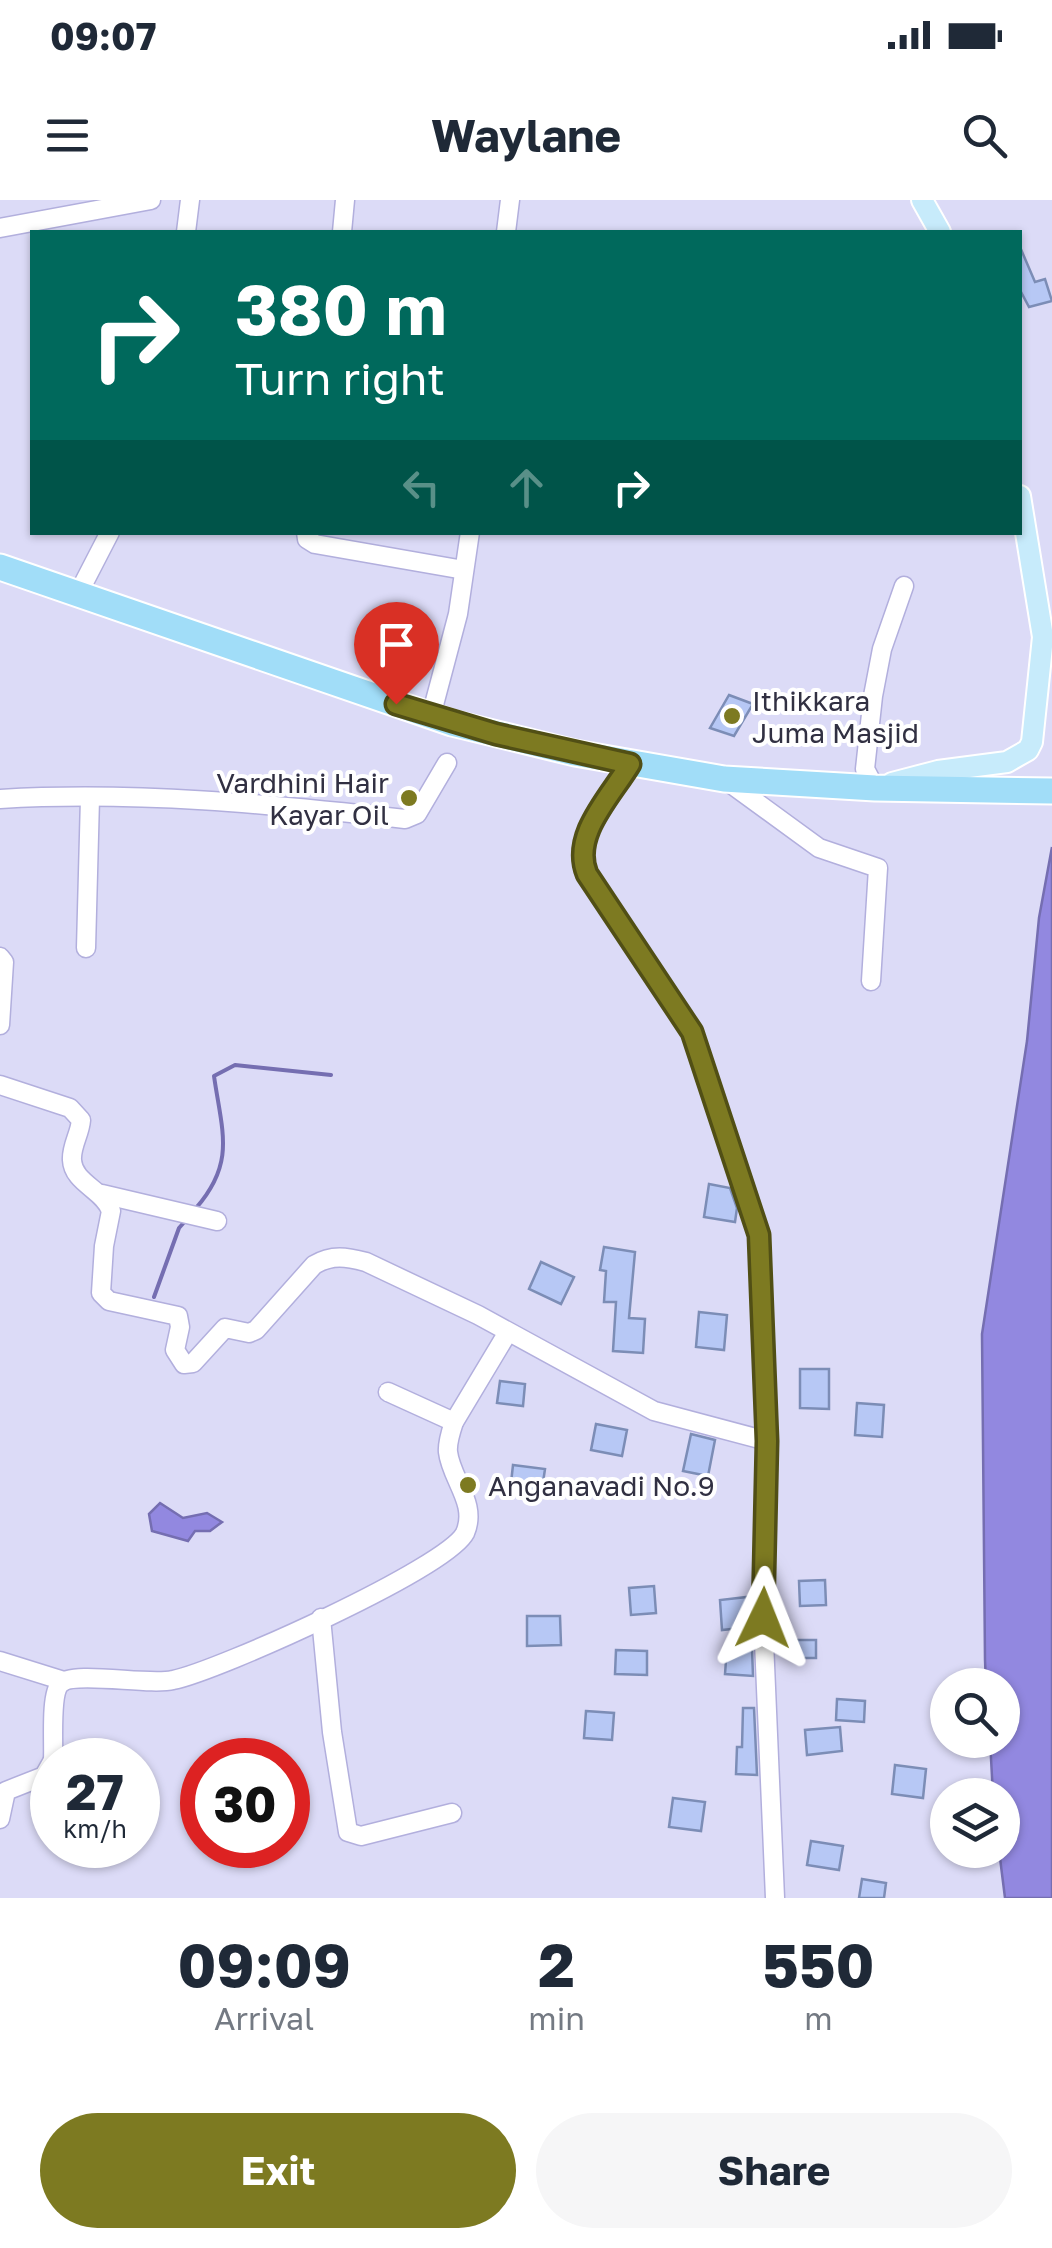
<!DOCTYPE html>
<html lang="en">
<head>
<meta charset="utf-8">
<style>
	body { margin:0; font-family:"Golos Text",sans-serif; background:#f6f6f7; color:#1f2937; height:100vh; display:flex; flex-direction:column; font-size:38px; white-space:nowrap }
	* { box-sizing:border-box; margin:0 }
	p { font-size:32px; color:#747a83 }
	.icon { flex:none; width:55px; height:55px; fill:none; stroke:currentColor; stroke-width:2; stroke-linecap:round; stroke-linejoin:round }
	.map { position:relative; height:1698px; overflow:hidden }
	.drawer { display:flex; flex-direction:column; background:#fff; flex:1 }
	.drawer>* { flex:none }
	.top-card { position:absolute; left:30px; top:30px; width:992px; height:305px; border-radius:0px; box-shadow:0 2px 8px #0004; background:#00695c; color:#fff; overflow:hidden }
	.controls { position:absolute; left:930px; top:1468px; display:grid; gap:20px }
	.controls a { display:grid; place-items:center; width:90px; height:90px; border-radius:50%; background:#fff; box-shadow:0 2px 8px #0004; font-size:50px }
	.speed { position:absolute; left:30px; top:1538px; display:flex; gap:20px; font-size:50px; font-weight:700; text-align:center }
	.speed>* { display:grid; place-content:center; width:130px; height:130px; border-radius:50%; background:#fff; box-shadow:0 2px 8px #0004; line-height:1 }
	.speed small { font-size:25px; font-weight:400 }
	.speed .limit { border:15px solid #d22; background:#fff; color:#111 }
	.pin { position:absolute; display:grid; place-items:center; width:85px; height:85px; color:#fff; margin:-102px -42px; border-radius:50% 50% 50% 0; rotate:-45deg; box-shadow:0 0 10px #0007 }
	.pin .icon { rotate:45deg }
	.me { position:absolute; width:110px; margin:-55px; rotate:2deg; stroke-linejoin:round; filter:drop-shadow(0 0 8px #0008) }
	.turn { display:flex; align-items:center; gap:35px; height:210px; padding:0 40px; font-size:45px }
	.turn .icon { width:130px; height:130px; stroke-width:2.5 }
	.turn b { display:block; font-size:70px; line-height:85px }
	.lanes { display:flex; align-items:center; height:95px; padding:0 40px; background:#0003; justify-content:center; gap:50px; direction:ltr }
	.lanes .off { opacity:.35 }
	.eta { display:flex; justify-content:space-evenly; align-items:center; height:170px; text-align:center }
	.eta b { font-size:60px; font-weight:700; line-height:70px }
	.cta { display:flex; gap:20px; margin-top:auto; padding:20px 40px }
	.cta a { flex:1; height:115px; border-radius:60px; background:#7d7a21; color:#fff; font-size:40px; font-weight:700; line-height:115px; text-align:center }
	.cta a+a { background:#f6f6f7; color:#1f2937 }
	.status { display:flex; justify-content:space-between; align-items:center; height:70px; padding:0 50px; background:#fff; direction:ltr }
	.status svg { height:28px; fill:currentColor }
	header { display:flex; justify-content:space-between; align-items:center; height:130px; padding:0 40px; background:#fff; font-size:45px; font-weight:700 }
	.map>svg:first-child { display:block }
	.water { fill:#9288e0; stroke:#756eb1; stroke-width:2.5 }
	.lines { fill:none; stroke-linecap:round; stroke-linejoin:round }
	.stream { stroke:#756eb1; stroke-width:4 }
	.building { fill:#b7c8f5; stroke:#7c8db6; stroke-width:2.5 }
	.minor-casing { stroke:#b2afdd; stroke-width:21 }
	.major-casing { stroke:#fff; stroke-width:24 }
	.highway-casing { stroke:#fff; stroke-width:29 }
	.minor { stroke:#fff; stroke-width:18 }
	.major { stroke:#c7ebfb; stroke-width:20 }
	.highway { stroke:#a1ddf8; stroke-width:25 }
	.route-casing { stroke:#514f15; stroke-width:25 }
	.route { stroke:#7d7a21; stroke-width:18 }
	.poi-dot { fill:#7d7a21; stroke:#fff; stroke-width:4 }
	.labels { text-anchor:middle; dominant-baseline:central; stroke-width:8; stroke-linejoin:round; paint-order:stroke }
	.poi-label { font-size:28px; fill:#313042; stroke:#fff; text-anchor:start }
</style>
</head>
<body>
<div class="status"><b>09:07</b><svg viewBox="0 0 49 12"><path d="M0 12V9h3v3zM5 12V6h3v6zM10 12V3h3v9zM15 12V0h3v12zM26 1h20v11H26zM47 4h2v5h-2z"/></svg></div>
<header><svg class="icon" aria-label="menu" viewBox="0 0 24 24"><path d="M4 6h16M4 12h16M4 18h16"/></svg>Waylane<svg class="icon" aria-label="search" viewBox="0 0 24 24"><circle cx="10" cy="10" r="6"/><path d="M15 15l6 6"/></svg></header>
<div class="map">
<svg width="1052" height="1698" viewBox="0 0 1052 1698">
	<rect width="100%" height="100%" fill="#dcdbf7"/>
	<g class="water">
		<polygon points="1052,647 1052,1698 1005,1698 999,1650 1002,1650 1002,1595 993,1595 990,1540 1002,1540 1002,1485 986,1485 985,1460 982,1134 1027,841 1039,718"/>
		<polygon points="160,1303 183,1318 207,1313 222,1322 210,1331 195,1331 188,1341 152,1331 149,1314"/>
	</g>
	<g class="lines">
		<g class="stream">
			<path d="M196,1008C236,962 222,932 214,876L235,865L331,875"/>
			<polyline points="154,1097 179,1028 187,1019"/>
		</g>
	</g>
	<g class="building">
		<polygon points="1020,47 1035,82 1045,79 1052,101 1029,107 1020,90"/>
		<polygon points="729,495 753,504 734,536 710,528"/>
		<polygon points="709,984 730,988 737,1008 735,1022 704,1017"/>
		<polygon points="604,1047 635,1052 629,1118 645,1119 643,1153 613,1151 616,1102 604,1102 606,1071 600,1070"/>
		<polygon points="541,1062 574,1077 561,1104 529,1089"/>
		<polygon points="699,1112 727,1115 724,1150 696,1147"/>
		<polygon points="800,1169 829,1169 829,1209 800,1208"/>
		<polygon points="500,1181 525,1184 523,1206 497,1203"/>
		<polygon points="857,1203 884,1205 882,1237 855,1235"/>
		<polygon points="596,1224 627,1230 622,1256 591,1250"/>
		<polygon points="691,1234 715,1240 708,1276 683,1271"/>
		<polygon points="513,1265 545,1269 541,1296 510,1292"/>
		<polygon points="825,1380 826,1405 800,1406 799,1381"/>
		<polygon points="654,1386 656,1413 631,1415 629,1388"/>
		<polygon points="747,1397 750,1427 722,1430 720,1400"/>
		<polygon points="527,1416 560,1416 561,1445 527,1446"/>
		<rect x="790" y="1440" width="26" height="18"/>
		<polygon points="727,1447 752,1449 753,1476 725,1474"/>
		<polygon points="616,1450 647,1451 647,1475 615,1474"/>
		<polygon points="837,1499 865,1501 864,1522 836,1520"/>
		<polygon points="743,1508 754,1508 757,1575 736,1574 737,1547 742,1547"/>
		<polygon points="586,1511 614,1513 612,1540 584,1538"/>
		<polygon points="840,1527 842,1551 807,1555 805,1530"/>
		<polygon points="895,1565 926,1569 923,1598 892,1594"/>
		<polygon points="673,1598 705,1602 701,1631 669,1627"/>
		<polygon points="811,1641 843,1646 839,1670 807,1665"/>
		<polygon points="862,1679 886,1683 884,1698 859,1698"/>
	</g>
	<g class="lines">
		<defs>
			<g id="minor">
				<polyline points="0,28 151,0"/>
				<polyline points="186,32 190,0"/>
				<polyline points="342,32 345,0"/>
				<polyline points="506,32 510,0"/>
				<polyline points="306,332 307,339 315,344 464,370"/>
				<polyline points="78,394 110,332"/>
				<polyline points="431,516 458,414 470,332"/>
				<path d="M630,564L587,633C581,648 581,659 587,674L692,833L759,1035L767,1241L763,1418L775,1698"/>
				<polyline points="727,581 819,648 878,668 871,781"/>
				<polyline points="875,588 865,569 873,496 882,449 904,386"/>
				<path d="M0,599C135,591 271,604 405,619L417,614L447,563"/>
				<polyline points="86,748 90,598"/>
				<polyline points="0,757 4,762 0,825"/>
				<path d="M0,885L70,908L81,920C80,934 71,946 72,960C73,983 104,990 111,1011L104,1046L101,1093L109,1101L178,1116L180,1127L175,1150L184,1164L193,1163L225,1128L249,1133L256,1130L314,1065C332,1054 347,1057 366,1062L478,1115L654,1211L767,1241"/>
				<polyline points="102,994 217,1021"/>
				<polyline points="388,1192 454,1222"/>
				<polyline points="321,1418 332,1532 348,1632 361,1636 452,1613"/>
				<polyline points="0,1461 64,1481"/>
				<path d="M53,1560C54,1544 50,1495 60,1484C73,1470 148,1486 173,1480C218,1471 447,1368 465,1333C478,1304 451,1279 448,1252C447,1243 451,1231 454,1222L508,1132"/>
				<polyline points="0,1619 6,1591 44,1576 52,1562"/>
			</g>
			<g id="major">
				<polyline points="922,0 940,32"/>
				<polyline points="892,583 938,571 1007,562 1028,550 1032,542 1043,437 1020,296"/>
			</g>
			<polyline id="highway" points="0,367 452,523 575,553 724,579 875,588 1052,591"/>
		</defs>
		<use href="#minor" class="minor-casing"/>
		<use href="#major" class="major-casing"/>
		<use href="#highway" class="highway-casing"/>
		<use href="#minor" class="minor"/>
		<use href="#major" class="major"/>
		<use href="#highway" class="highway"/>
	</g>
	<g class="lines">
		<defs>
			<path id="route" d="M396,504L496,534L630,564C611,596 571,635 587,674L692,832L759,1035L767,1241L763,1418"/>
		</defs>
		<use href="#route" class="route-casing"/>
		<use href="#route" class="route"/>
	</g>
	<g class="poi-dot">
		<circle cx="732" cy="516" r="10"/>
		<circle cx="409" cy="598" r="10"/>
		<circle cx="468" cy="1285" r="10"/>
	</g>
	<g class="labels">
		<g class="poi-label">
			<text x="752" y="500">Ithikkara<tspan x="752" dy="32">Juma Masjid</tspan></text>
			<text x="389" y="582" text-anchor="end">Vardhini Hair<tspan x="389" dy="32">Kayar Oil</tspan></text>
			<text x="488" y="1285">Anganavadi No.9</text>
		</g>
	</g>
</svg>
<div class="controls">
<a><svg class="icon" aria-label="search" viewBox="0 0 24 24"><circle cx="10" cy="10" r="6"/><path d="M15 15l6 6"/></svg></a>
<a><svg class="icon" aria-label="layers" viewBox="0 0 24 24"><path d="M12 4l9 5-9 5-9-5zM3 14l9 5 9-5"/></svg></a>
</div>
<div class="speed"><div>27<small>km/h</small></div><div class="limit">30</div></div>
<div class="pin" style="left:396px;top:504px;background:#d93025"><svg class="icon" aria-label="arrive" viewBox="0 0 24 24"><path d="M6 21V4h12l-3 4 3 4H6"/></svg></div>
<svg class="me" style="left:763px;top:1418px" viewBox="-20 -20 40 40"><path d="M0-17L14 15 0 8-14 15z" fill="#7d7a21" stroke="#fff" stroke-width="4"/></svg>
<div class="top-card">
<div class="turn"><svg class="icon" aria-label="right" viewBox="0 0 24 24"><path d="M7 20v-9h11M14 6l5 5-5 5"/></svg><div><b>380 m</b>Turn right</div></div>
<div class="lanes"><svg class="icon off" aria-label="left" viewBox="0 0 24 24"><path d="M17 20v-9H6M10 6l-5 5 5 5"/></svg><svg class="icon off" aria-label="ahead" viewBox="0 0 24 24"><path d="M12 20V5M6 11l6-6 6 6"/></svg><svg class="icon" aria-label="right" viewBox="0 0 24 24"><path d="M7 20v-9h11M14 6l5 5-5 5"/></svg></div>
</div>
</div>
<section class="drawer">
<div class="eta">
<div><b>09:09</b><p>Arrival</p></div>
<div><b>2</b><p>min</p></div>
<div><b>550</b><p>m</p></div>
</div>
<div class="cta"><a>Exit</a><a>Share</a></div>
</section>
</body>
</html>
